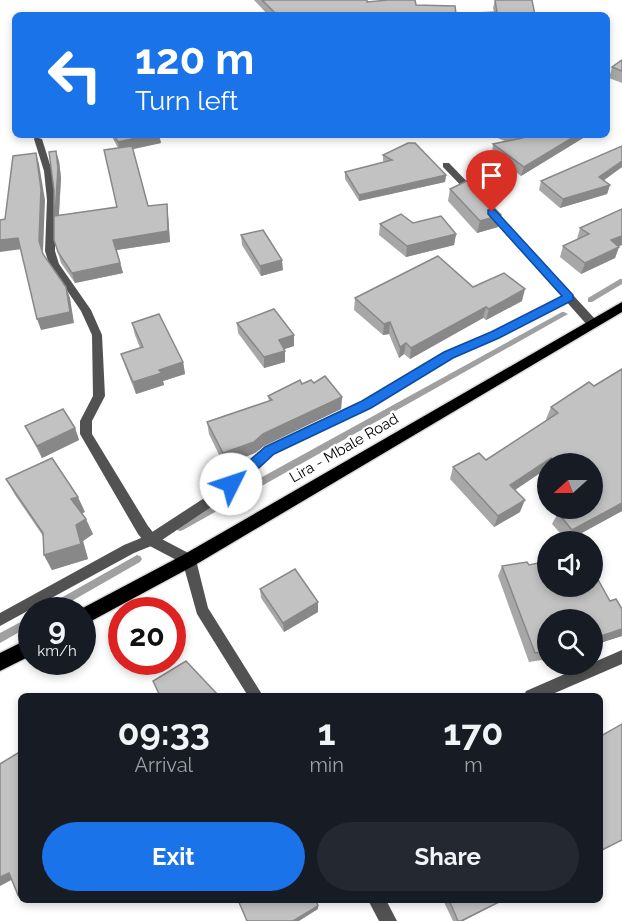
<!DOCTYPE html>
<html lang="en">
<head>
<meta charset="utf-8">
<style>
	body { margin:0; font-family:Raleway,sans-serif; background:#242831; color:#f1f3f6; height:100vh; display:flex; flex-direction:column; font-size:22px; white-space:nowrap }
	* { box-sizing:border-box; margin:0 }
	p { font-size:20px; color:#9ea1a6 }
	.icon { flex:none; width:33px; height:33px; fill:none; stroke:currentColor; stroke-width:2; stroke-linecap:round; stroke-linejoin:round }
	.map { position:relative; flex:1; overflow:hidden }
	.side { position:absolute; left:18px; top:693px; width:585px; height:210px; display:flex; flex-direction:column; background:#171b24; border-radius:9px; box-shadow:0 3px 9px #0003 }
	.side>* { flex:none }
	.banner { position:absolute; left:12px; top:12px; width:598px; height:126px; border-radius:9px; box-shadow:0 3px 9px #0003; background:#1a73e8; color:#fff; overflow:hidden }
	.needle { width:39px; rotate:249deg }
	.fabs { position:absolute; left:537px; top:453px; display:grid; gap:12px }
	.fabs a { display:grid; place-items:center; width:66px; height:66px; border-radius:50%; background:#171b24; box-shadow:0 3px 9px #0003; font-size:30px }
	.speed { position:absolute; left:18px; top:597px; display:flex; gap:12px; font-size:30px; font-weight:700; text-align:center }
	.speed>* { display:grid; place-content:center; width:78px; height:78px; border-radius:50%; background:#171b24; box-shadow:0 3px 9px #0003; line-height:1 }
	.speed small { font-size:15px; font-weight:400 }
	.speed .limit { border:9px solid #d22; background:#fff; color:#111 }
	.pin { position:absolute; display:grid; place-items:center; width:51px; height:51px; color:#fff; margin:-62px -26px; border-radius:50% 50% 50% 0; rotate:-45deg; box-shadow:0 0 6px #0007 }
	.pin .icon { rotate:45deg }
	.me { position:absolute; width:66px; margin:-33px; rotate:49deg; stroke-linejoin:round; filter:drop-shadow(0 0 4px #0008) }
	.turn { display:flex; align-items:center; gap:21px; height:126px; padding:0 24px; font-size:27px }
	.turn .icon { width:78px; height:78px; stroke-width:2.5 }
	.turn b { display:block; font-size:42px; line-height:51px }
	.eta { display:flex; justify-content:space-evenly; align-items:center; height:102px; text-align:center }
	.eta b { font-size:36px; font-weight:700; line-height:42px }
	.cta { display:flex; gap:12px; margin-top:auto; padding:12px 24px }
	.cta a { flex:1; height:69px; border-radius:36px; background:#1a73e8; color:#fff; font-size:24px; font-weight:700; line-height:69px; text-align:center }
	.cta a+a { background:#242831; color:#f1f3f6 }
	.map>svg:first-child { display:block }
	.lines { fill:none; stroke-linecap:round; stroke-linejoin:round }
	.stream { fill:#a0a0a0; fill-rule:evenodd }
	.primary-casing { stroke:#dbdbdb; stroke-width:3 }
	.lane { fill:#525252; fill-rule:evenodd }
	.street { fill:#525252; fill-rule:evenodd }
	.primary { fill:#000; fill-rule:evenodd }
	.wall { fill:#a7a7a7 }
	.shaded-wall { fill:#888 }
	.building { fill:#c2c2c2; stroke:#888; stroke-width:1.5 }
	.route { fill:#1a73e8; stroke:#114b97; stroke-width:1.5 }
	.labels { text-anchor:middle; dominant-baseline:central; stroke-width:4.5; stroke-linejoin:round; paint-order:stroke }
	.street-label { font-size:15px; fill:#000; stroke:#fff }
</style>
</head>
<body>
<div class="map">
<svg width="622" height="921" viewBox="0 0 622 921">
	<rect width="100%" height="100%" fill="#fff"/>
	<g class="lines">
		<g class="stream">
			<polygon points="620,279 622,279 622,284 592,302 588,302 588,298"/>
			<polygon points="562,312 564,312 568,314 183,530 180,531 177,530 176,527 177,524"/>
			<polygon points="137,555 140,556 142,559 140,562 56,610 43,610 45,607"/>
			<polygon points="32,616 32,625 0,643 0,633"/>
		</g>
		<defs>
			<g id="primary">
				<polygon points="622,302 622,312 195,565 82,626 82,610 79,610 183,555"/>
				<polygon points="32,637 32,655 0,671 0,653"/>
			</g>
		</defs>
		<use href="#primary" class="primary-casing"/>
		<g class="lane">
			<polygon points="569,294 573,295 573,299 499,338 452,358 371,407 273,454 220,501 156,544 134,553 0,626 0,613 124,545 146,536 212,493 265,448 363,401 444,352 491,332"/>
			<polygon points="189,554 194,556 196,560 208,608 263,696 248,696 197,614 182,560 184,556"/>
			<polygon points="622,650 622,664 548,696 524,696 526,691 588,664 592,664 592,663"/>
			<polygon points="368,900 386,900 397,921 379,921"/>
		</g>
		<g class="street">
			<polygon points="35,137 42,139 52,171 55,200 55,251 59,264 91,310 102,335 105,396 92,421 92,434 148,526 156,536 194,556 196,560 194,564 189,566 184,564 146,544 138,534 80,434 80,421 93,396 92,335 81,311 49,264 45,251 47,200 44,171 34,139"/>
			<polygon points="443,163 449,163 477,192 477,196 471,196 443,167"/>
			<polygon points="489,206 492,207 596,320 597,323 596,326 588,326 486,211 485,209"/>
		</g>
		<use href="#primary" class="primary"/>
	</g>
	<g class="wall">
		<polygon points="254,0 367,0 367,2 416,5 456,14 494,12 493,8 495,0 532,0 535,15 268,15"/>
		<polygon points="622,60 622,83 609,78 612,67"/>
		<polygon points="111,135 159,135 161,143 132,149 148,206 167,204 168,215 170,242 117,250 123,273 75,283 61,263 54,240 59,161 61,178 59,215 117,207 118,148"/>
		<polygon points="491,135 588,135 521,176 492,153 493,144 507,142"/>
		<polygon points="622,146 622,167 604,180 610,185 607,194 560,208 539,190 541,181"/>
		<polygon points="383,155 446,175 445,182 359,201 345,179 345,172 385,162 383,161"/>
		<polygon points="450,189 498,227 477,233 448,201"/>
		<polygon points="622,209 622,245 619,246 615,258 581,274 560,257 563,246 578,239 577,239 580,228"/>
		<polygon points="413,223 456,234 454,245 406,257 379,235 380,224"/>
		<polygon points="241,235 283,270 261,276 242,245"/>
		<polygon points="473,287 522,301 486,320 483,318 410,359 404,354 399,358 389,334 383,335 354,310 355,298"/>
		<polygon points="132,323 183,362 185,374 163,381 164,385 136,394 125,366 121,354 140,348 135,335"/>
		<polygon points="237,323 294,335 294,346 284,349 285,362 264,368 238,333"/>
		<polygon points="622,369 622,511 567,541 552,524 558,513 592,508 592,464 548,464 548,471 546,469 515,490 520,512 494,527 450,479 453,467 486,460 547,420 546,419 551,407 594,386"/>
		<polygon points="314,383 342,397 341,409 264,446 255,453 224,465 209,434 207,422 269,401 268,396 302,384"/>
		<polygon points="25,426 75,428 79,440 42,458"/>
		<polygon points="6,479 85,512 82,513 93,534 83,541 88,559 52,570 44,555 43,536 15,495"/>
		<polygon points="529,565 622,636 603,642 597,650 592,651 592,620 548,620 548,659 529,662 498,576 502,566"/>
		<polygon points="260,589 318,602 318,612 284,632 261,598"/>
		<polygon points="443,900 503,900 463,921 453,921"/>
	</g>
	<g class="shaded-wall">
		<polygon points="150,135 159,135 161,143 120,152 118,142"/>
		<polygon points="577,135 588,135 521,176 524,167"/>
		<polygon points="56,151 59,161 61,178 58,227 55,216"/>
		<polygon points="36,153 39,164 45,200 43,252 39,241"/>
		<polygon points="622,161 622,167 596,186 599,177"/>
		<polygon points="446,175 445,182 359,201 359,195"/>
		<polygon points="610,185 607,194 560,208 563,199"/>
		<polygon points="167,204 168,215 170,242 116,250 113,240"/>
		<polygon points="501,215 498,227 477,233 480,221"/>
		<polygon points="456,234 454,245 406,257 407,246"/>
		<polygon points="622,236 622,245 606,251 611,240"/>
		<polygon points="18,238 22,249 0,252 0,240"/>
		<polygon points="619,247 615,258 581,274 585,263"/>
		<polygon points="282,260 283,270 261,276 260,266"/>
		<polygon points="120,263 123,273 75,283 72,273"/>
		<polygon points="66,287 70,298 74,323 41,330 37,319"/>
		<polygon points="525,289 522,301 486,320 489,309"/>
		<polygon points="486,307 483,318 410,359 411,348"/>
		<polygon points="390,322 389,334 383,335 384,324"/>
		<polygon points="294,335 294,346 279,351 279,340"/>
		<polygon points="406,343 404,354 399,358 400,347"/>
		<polygon points="285,351 285,362 264,368 264,357"/>
		<polygon points="183,362 185,374 163,381 164,385 136,394 133,382 159,370"/>
		<polygon points="342,397 341,409 264,446 255,453 224,465 223,453"/>
		<polygon points="75,428 79,440 42,458 37,446"/>
		<polygon points="551,458 546,469 506,496 510,485"/>
		<polygon points="78,497 85,512 78,515 71,499"/>
		<polygon points="525,500 520,512 494,527 498,516"/>
		<polygon points="622,503 622,511 567,541 572,530"/>
		<polygon points="86,519 93,534 83,541 88,559 52,570 44,555 76,525"/>
		<polygon points="318,602 318,612 284,632 283,623"/>
		<polygon points="622,629 622,636 603,642 604,641 601,636"/>
		<polygon points="9,873 17,877 0,886 0,877"/>
		<polygon points="503,900 463,921 461,921"/>
		<polygon points="318,906 318,909 299,921 293,921"/>
	</g>
	<g class="building">
		<polygon points="262,0 367,0 367,2 388,0 415,0 416,5 455,6 456,14 497,12 495,0 532,0 535,15 277,15"/>
		<polygon points="622,60 622,71 612,67"/>
		<polygon points="114,135 150,135 118,142"/>
		<polygon points="514,135 577,135 524,167 493,144 522,138"/>
		<polygon points="408,143 415,143 446,175 359,195 345,172 392,160 383,155"/>
		<polygon points="132,146 148,206 167,204 168,231 113,240 120,263 72,273 58,252 54,240 54,190 49,152 56,151 58,168 55,216 117,207 104,150"/>
		<polygon points="622,146 622,161 599,177 610,185 563,199 541,181"/>
		<polygon points="36,153 41,189 39,241 43,254 66,287 70,312 37,319 18,238 0,240 0,220 5,219 13,156"/>
		<polygon points="467,181 501,215 480,221 450,189"/>
		<polygon points="622,209 622,236 611,240 619,247 585,263 563,246 589,234 580,228"/>
		<polygon points="401,214 413,223 441,216 456,234 407,246 380,224"/>
		<polygon points="263,230 282,260 260,266 241,235"/>
		<polygon points="438,256 473,287 504,273 525,289 489,309 486,307 411,348 406,343 400,347 390,322 384,324 355,298"/>
		<polygon points="274,309 294,335 279,340 285,351 264,357 237,323"/>
		<polygon points="159,314 183,362 159,370 162,373 133,382 121,354 143,347 132,323"/>
		<polygon points="622,369 622,503 572,530 558,513 566,508 592,508 592,464 557,464 551,458 510,485 525,500 498,516 453,467 479,453 486,460 558,413 551,407 589,382 594,386"/>
		<polygon points="325,376 342,397 263,434 254,442 223,453 207,422 272,400 268,396 300,380 302,384 311,380 314,383"/>
		<polygon points="63,409 75,428 37,446 25,426"/>
		<polygon points="52,458 78,497 71,499 86,519 76,525 81,544 44,555 43,533 6,479"/>
		<polygon points="548,561 548,586 592,586 592,577 596,576 610,601 616,599 622,609 622,629 601,636 604,641 592,643 592,620 548,620 548,651 535,653 502,566 527,562 529,565"/>
		<polygon points="295,569 318,602 283,623 260,589"/>
		<polygon points="186,661 219,696 160,696 153,681"/>
		<polygon points="622,724 622,840 600,851 600,734 601,736"/>
		<polygon points="21,751 21,893 18,895 9,873 0,877 0,764"/>
		<polygon points="238,900 316,900 318,906 293,921 247,921"/>
		<polygon points="449,900 503,900 461,921 458,921"/>
	</g>
	<polygon class="route" points="492,209 495,210 573,295 573,300 499,338 453,358 371,408 274,454 236,489 227,489 224,484 227,480 265,447 362,401 444,352 491,332 562,296 488,214 488,210"/>
	<g class="labels">
		<g class="street-label">
			<text transform="translate(344 448) rotate(-30)">Lira - Mbale Road</text>
		</g>
	</g>
</svg>
<div class="fabs">
<a><svg class="needle" viewBox="-14 -14 28 28"><path d="M0-13l5 13h-10z" fill="#e53935"/><path d="M0 13l5-13h-10z" fill="#9ea1a6"/></svg></a>
<a><svg class="icon" aria-label="sound" viewBox="0 0 24 24"><path d="M4 9h4l5-4v14l-5-4H4zM17 9q2 3 0 6"/></svg></a>
<a><svg class="icon" aria-label="search" viewBox="0 0 24 24"><circle cx="10" cy="10" r="6"/><path d="M15 15l6 6"/></svg></a>
</div>
<div class="speed"><div>9<small>km/h</small></div><div class="limit">20</div></div>
<div class="pin" style="left:492px;top:212px;background:#d93025"><svg class="icon" aria-label="arrive" viewBox="0 0 24 24"><path d="M6 21V4h12l-3 4 3 4H6"/></svg></div>
<svg class="me" style="left:231px;top:484px" viewBox="-20 -20 40 40"><circle r="19" fill="#fff"/><path d="M0-13L10 11 0 6-10 11z" fill="#1a73e8"/></svg>
<div class="banner">
<div class="turn"><svg class="icon" aria-label="left" viewBox="0 0 24 24"><path d="M17 20v-9H6M10 6l-5 5 5 5"/></svg><div><b>120 m</b>Turn left</div></div>
</div>
<section class="side">
<div class="eta">
<div><b>09:33</b><p>Arrival</p></div>
<div><b>1</b><p>min</p></div>
<div><b>170</b><p>m</p></div>
</div>
<div class="cta"><a>Exit</a><a>Share</a></div>
</section>
</div>
</body>
</html>
